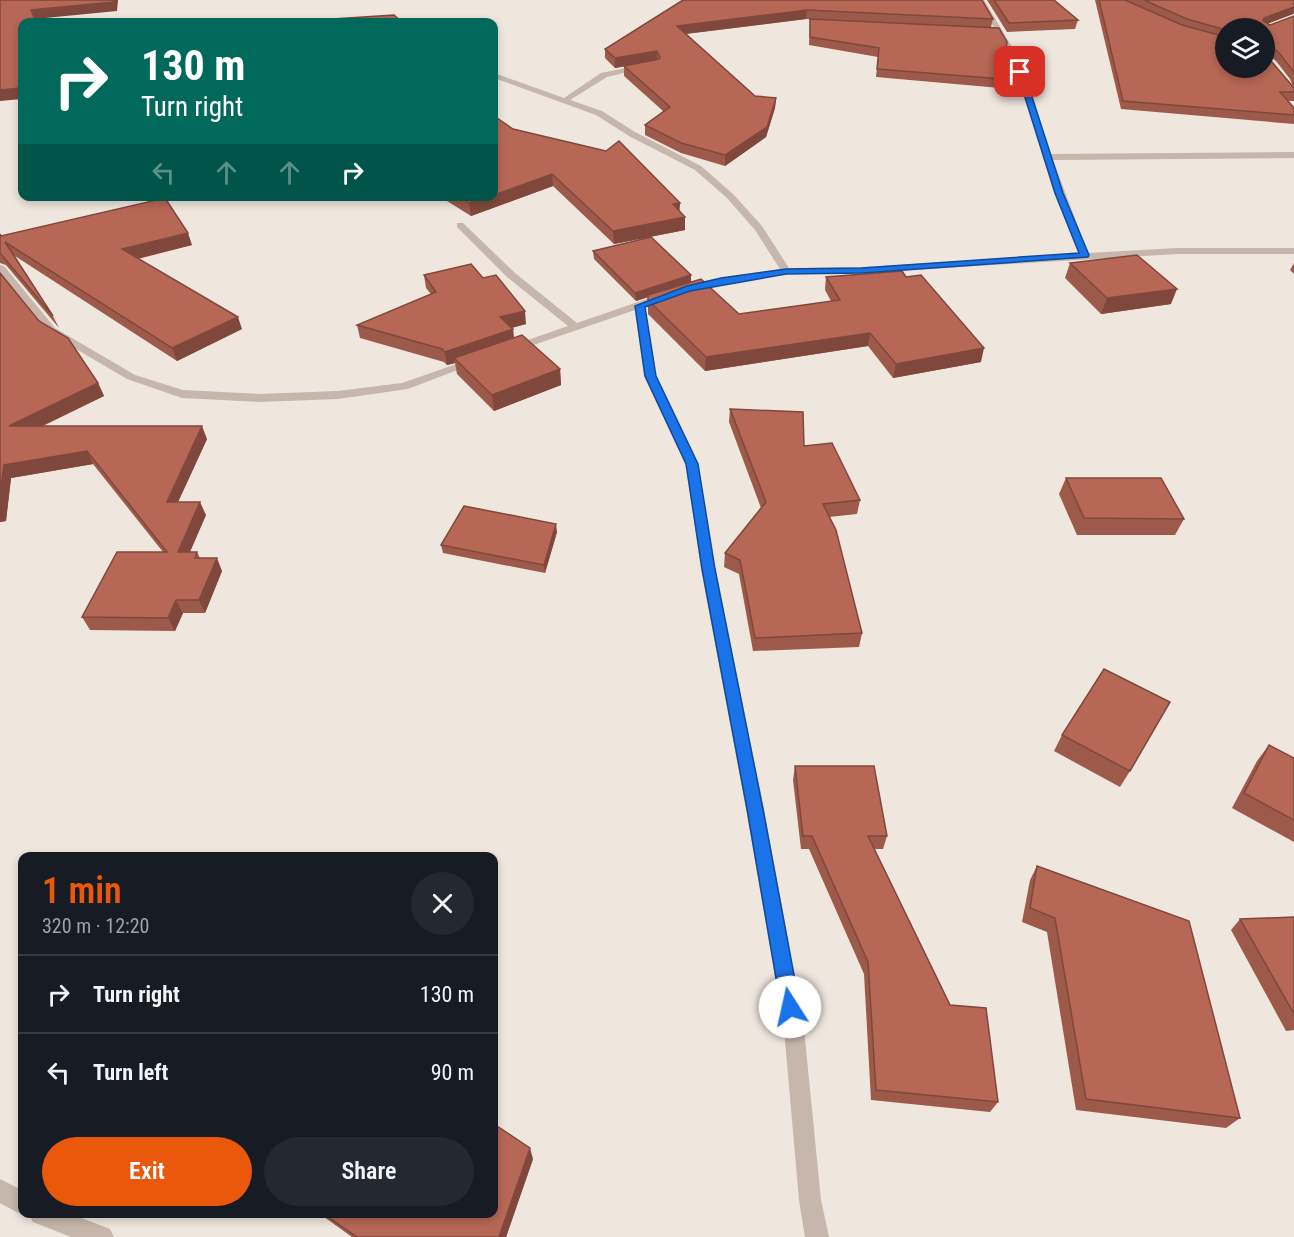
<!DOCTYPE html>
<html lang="en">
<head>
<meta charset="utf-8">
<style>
	body { margin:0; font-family:"Roboto Condensed",sans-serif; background:#242831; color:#f1f3f6; height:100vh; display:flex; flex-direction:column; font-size:22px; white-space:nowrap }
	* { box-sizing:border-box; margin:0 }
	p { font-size:20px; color:#9ea1a6 }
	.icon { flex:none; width:33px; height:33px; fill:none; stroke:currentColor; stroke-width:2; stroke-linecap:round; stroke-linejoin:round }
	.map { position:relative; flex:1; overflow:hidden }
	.details { position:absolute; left:18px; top:852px; width:480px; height:366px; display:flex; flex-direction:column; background:#171b24; border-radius:12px; box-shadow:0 3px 9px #0003 }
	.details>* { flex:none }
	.top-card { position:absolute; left:18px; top:18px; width:480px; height:183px; border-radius:12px; box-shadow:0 3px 9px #0003; background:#00695c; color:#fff; overflow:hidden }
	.fabs { position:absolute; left:1215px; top:18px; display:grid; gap:12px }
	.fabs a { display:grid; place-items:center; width:60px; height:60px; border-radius:50%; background:#171b24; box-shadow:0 3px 9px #0003; font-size:30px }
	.pin { position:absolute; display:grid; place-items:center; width:51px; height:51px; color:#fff; margin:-26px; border-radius:12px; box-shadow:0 3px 9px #0006 }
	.me { position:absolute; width:66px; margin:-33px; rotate:350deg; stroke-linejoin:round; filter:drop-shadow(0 0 4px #0008) }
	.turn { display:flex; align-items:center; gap:21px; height:126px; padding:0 24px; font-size:27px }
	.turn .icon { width:78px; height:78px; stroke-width:2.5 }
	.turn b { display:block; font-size:42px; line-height:51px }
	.lanes { display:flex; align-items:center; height:57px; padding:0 24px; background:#0003; justify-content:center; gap:30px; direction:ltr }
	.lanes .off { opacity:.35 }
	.round { display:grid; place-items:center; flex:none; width:63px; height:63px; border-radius:32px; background:#242831 }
	.head { display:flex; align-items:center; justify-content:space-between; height:102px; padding:0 24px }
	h1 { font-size:36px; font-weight:600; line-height:45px; color:#ea580c }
	.button { display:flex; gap:12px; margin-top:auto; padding:12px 24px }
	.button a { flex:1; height:69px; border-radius:36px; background:#ea580c; color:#fff; font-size:24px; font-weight:600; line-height:69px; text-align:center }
	.button a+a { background:#242831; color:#f1f3f6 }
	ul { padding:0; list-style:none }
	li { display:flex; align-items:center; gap:18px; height:78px; padding:0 24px; border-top:2px solid #363941 }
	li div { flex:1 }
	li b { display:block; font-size:22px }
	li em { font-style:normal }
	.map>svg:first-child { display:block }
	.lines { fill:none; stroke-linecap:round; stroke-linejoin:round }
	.minor { fill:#c6b6ab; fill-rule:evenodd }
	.wall { fill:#9d5949; fill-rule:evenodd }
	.shaded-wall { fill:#80483c }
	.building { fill:#b76755; stroke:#80483c; stroke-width:1.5 }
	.route { fill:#1a73e8; stroke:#114b97; stroke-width:1.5 }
</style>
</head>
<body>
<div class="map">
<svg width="1294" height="1237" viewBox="0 0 1294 1237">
	<rect width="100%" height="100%" fill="#efe6de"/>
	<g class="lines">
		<g class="minor">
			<polygon points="978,0 984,0 1021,62 1051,154 1294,152 1294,158 1053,160 1088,253 1177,248 1294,248 1294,254 1177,254 862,273 786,274 688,291 684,290 684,286 780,269 755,230 727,198 695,170 629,136 596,115 494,78 494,74 497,74 564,98 601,73 645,64 645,68 607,77 570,100 602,111 635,132 701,166 733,194 762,226 789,268 862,267 1079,254 1054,193 1014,62"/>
			<polygon points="457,223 463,223 515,273 577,323 661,294 669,294 670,296 645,306 656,376 698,464 715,569 764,809 804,1029 821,1200 829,1237 805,1237 799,1200 784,1029 746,809 701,569 686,464 644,376 635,310 516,351 508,351 508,347 568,326 507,277 457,227"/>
			<polygon points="0,265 4,266 55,328 135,375 183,390 259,394 338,391 402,383 471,359 479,359 481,361 408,389 338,399 259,402 182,398 127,379 47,332 0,275"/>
			<polygon points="0,1179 22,1190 22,1214 24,1214 22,1215 0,1203"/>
			<polygon points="29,1214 71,1214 110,1229 114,1237 71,1237 33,1222"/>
		</g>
	</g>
	<g class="wall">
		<polygon points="683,0 993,19 991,27 1003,79 1000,88 876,77 878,57 809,45 810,19 945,25 806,19 686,34 755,96 776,98 775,108 766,137 725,166 681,153 645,135 645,125 663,111 624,76 624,66 615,68 605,58 605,49"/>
		<polygon points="987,0 1054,0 1078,20 1075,29 1007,32"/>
		<path d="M1095,0H1294V14H1293L1267,24L1270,25L1294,16V101H1288L1294,108V124L1121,109ZM1226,28H1264L1226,68ZM1266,53L1276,61L1290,79L1293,87L1266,55Z"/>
		<polygon points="513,129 680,203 679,211 685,230 614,244 553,186 471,216 439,196 494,196"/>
		<polygon points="0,234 1,236 192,245 138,259 242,329 177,361 15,256 53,316 59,328 6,265 0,263"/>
		<polygon points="593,251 691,275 691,282 739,314 831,301 825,290 826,277 906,277 981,362 893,378 868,346 705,371 648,314 648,297 636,301 594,259"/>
		<polygon points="1070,263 1171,304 1101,314 1065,278"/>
		<polygon points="1294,263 1294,274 1290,270"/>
		<polygon points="424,275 483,278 526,324 512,328 513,329 514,338 560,369 561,385 494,411 457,374 455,363 447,365 444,362 360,338 357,325 431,294 426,288"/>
		<polygon points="39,321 98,383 104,396 43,426 207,439 178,502 206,515 190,552 197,552 200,558 222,571 205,613 183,613 175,631 90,630 82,617 163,552 93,464 11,478 6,521 0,522"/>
		<polygon points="730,409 804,446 860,500 857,514 829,517 862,633 859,647 753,651 739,574 724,567 725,553 761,508 729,422"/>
		<polygon points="1066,478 1184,519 1175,535 1077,535 1059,494"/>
		<polygon points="557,532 545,573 443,553 441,545"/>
		<polygon points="1062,735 1130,771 1120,787 1054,751"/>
		<polygon points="1269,745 1294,758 1294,842 1232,808 1257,761"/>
		<polygon points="795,766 887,836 883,849 874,849 998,1102 990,1112 871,1100 864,974 809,849 801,849 793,780"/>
		<polygon points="1037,866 1240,1118 1226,1128 1076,1110 1047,932 1022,922 1030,880"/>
		<polygon points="1294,917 1294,1030 1286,1031 1231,930 1240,919"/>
		<polygon points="533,1159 506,1237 352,1237 320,1214 494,1214"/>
	</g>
	<g class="shaded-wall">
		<polygon points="114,0 118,0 117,11 35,19 31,10"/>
		<polygon points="1294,7 1293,14 1261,26 1264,18"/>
		<polygon points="807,10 806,19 676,35 677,26"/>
		<polygon points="657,51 657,61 615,68 615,58"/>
		<polygon points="22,78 22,99 0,101 0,90"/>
		<polygon points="776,98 775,108 766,137 725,166 725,155"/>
		<polygon points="552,174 553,186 471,216 469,203 488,196 494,196 494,195"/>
		<polygon points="680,203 679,216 673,204"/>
		<polygon points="685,217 685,230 614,244 613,231"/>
		<polygon points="188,233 192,245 127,261 122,249"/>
		<polygon points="691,275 691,283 636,301 635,293"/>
		<polygon points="1177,289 1171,304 1101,314 1107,298"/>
		<polygon points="525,311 526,324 502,330 500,317"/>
		<polygon points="238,317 242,329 177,361 172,348"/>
		<polygon points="513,329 514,342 454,358 455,363 447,365 445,352"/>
		<polygon points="870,333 868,346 705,371 706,357"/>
		<polygon points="984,348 981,362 893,378 896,364"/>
		<polygon points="560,369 561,385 494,411 492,395"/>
		<polygon points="98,383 104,396 16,438 9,426"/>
		<polygon points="202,426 207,439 172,515 167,502"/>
		<polygon points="87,451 93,464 11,478 6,521 0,522 0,493 4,465"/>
		<polygon points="200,502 206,515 184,565 178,552"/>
		<polygon points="556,524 557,532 545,573 544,565"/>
		<polygon points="217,558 222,571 205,613 199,600"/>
		<polygon points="176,600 183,613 175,631 168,618"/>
		<polygon points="530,1148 533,1159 506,1237 499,1237"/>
	</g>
	<g class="building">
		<polygon points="0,0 114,0 114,2 31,10 36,22 22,22 22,78 20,88 0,90"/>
		<polygon points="683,0 982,0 993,19 807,10 677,26 755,96 776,98 767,127 725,155 681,143 645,125 670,107 624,66 659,59 660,57 657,51 615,58 605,49"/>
		<polygon points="994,0 1054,0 1078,20 1009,23"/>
		<polygon points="1099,0 1125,0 1182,25 1226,37 1226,68 1264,68 1264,28 1226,28 1226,30 1187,19 1144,0 1294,0 1294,7 1264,18 1263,21 1270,25 1294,16 1294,72 1279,53 1269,45 1266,45 1266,55 1294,88 1294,92 1280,92 1294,108 1294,115 1123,101"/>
		<polygon points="394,15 402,22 286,22"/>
		<polygon points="810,19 999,28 1007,42 1003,79 877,69 879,48 810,37"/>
		<polygon points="494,116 513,129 606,151 619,141 680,203 673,204 685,217 613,231 552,174 494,195"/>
		<polygon points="458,196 488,196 469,203"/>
		<polygon points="165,198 188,233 122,249 238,317 172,348 5,242 53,316 0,253 0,234 1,236"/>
		<polygon points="651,237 691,275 635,293 593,251"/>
		<polygon points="1137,255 1177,289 1107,298 1070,263"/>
		<polygon points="471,264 483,278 496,275 525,311 500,317 513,329 445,352 442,349 357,325 436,292 424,275"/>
		<polygon points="902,271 906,277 921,275 984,348 896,364 870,333 706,357 648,300 648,295 701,279 739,314 840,300 826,277"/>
		<polygon points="0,273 39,321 68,338 98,383 9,426 202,426 167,502 200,502 178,552 197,552 195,558 217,558 199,600 176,600 168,618 82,617 117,552 167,552 87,451 4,465 0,493"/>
		<polygon points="522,335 560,369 492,395 454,358"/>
		<polygon points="730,409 803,412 804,446 832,443 860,500 823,504 836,530 862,633 755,638 740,560 725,553 766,502"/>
		<polygon points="1066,478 1161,478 1184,519 1084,518"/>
		<polygon points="464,506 556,524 544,565 441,545"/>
		<polygon points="1104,669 1170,702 1130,771 1062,735"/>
		<polygon points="1269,745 1294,758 1294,820 1244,793"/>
		<polygon points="795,766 874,766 887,836 868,836 950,1005 986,1008 998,1102 876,1090 868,962 812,836 803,836"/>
		<polygon points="1037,866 1189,921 1240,1118 1086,1099 1055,918 1030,908"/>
		<polygon points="1294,917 1294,1014 1240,919"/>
		<polygon points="494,1124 530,1148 499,1237 357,1237 324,1214 494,1214"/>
	</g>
	<polygon class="route" points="1020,70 1024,72 1063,193 1089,255 1088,257 862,273 786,274 690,291 645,307 656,376 698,464 715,569 763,809 800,1007 797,1014 790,1016 784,1014 781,1007 747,809 702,569 686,464 645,376 635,306 687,286 721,278 786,269 862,268 1079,253 1055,193 1017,72"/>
</svg>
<div class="fabs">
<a><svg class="icon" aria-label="layers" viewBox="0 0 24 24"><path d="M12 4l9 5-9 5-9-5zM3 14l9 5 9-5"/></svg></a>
</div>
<div class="pin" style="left:1020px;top:72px;background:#d93025"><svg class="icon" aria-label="arrive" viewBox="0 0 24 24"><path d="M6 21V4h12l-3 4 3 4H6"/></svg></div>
<svg class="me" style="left:790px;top:1007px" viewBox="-20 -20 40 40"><circle r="19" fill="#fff"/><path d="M0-13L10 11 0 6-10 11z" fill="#1a73e8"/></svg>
<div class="top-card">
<div class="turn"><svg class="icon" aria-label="right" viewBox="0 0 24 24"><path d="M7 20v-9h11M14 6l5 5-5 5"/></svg><div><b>130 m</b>Turn right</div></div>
<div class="lanes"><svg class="icon off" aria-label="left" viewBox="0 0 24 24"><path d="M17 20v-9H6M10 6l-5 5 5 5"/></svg><svg class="icon off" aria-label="ahead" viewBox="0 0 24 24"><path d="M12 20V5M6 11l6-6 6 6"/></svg><svg class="icon off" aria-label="ahead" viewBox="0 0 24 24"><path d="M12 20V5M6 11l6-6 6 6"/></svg><svg class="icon" aria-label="right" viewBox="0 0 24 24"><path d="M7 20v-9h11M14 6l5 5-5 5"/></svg></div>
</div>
<section class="details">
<div class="head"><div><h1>1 min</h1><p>320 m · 12:20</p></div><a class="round"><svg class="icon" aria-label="close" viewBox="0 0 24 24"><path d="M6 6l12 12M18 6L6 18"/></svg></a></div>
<ul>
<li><svg class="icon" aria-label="right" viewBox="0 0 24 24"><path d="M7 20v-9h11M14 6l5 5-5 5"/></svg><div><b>Turn right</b></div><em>130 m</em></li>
<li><svg class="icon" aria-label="left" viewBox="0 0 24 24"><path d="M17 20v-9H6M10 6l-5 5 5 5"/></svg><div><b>Turn left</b></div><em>90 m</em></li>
</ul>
<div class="button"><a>Exit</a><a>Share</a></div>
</section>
</div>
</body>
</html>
